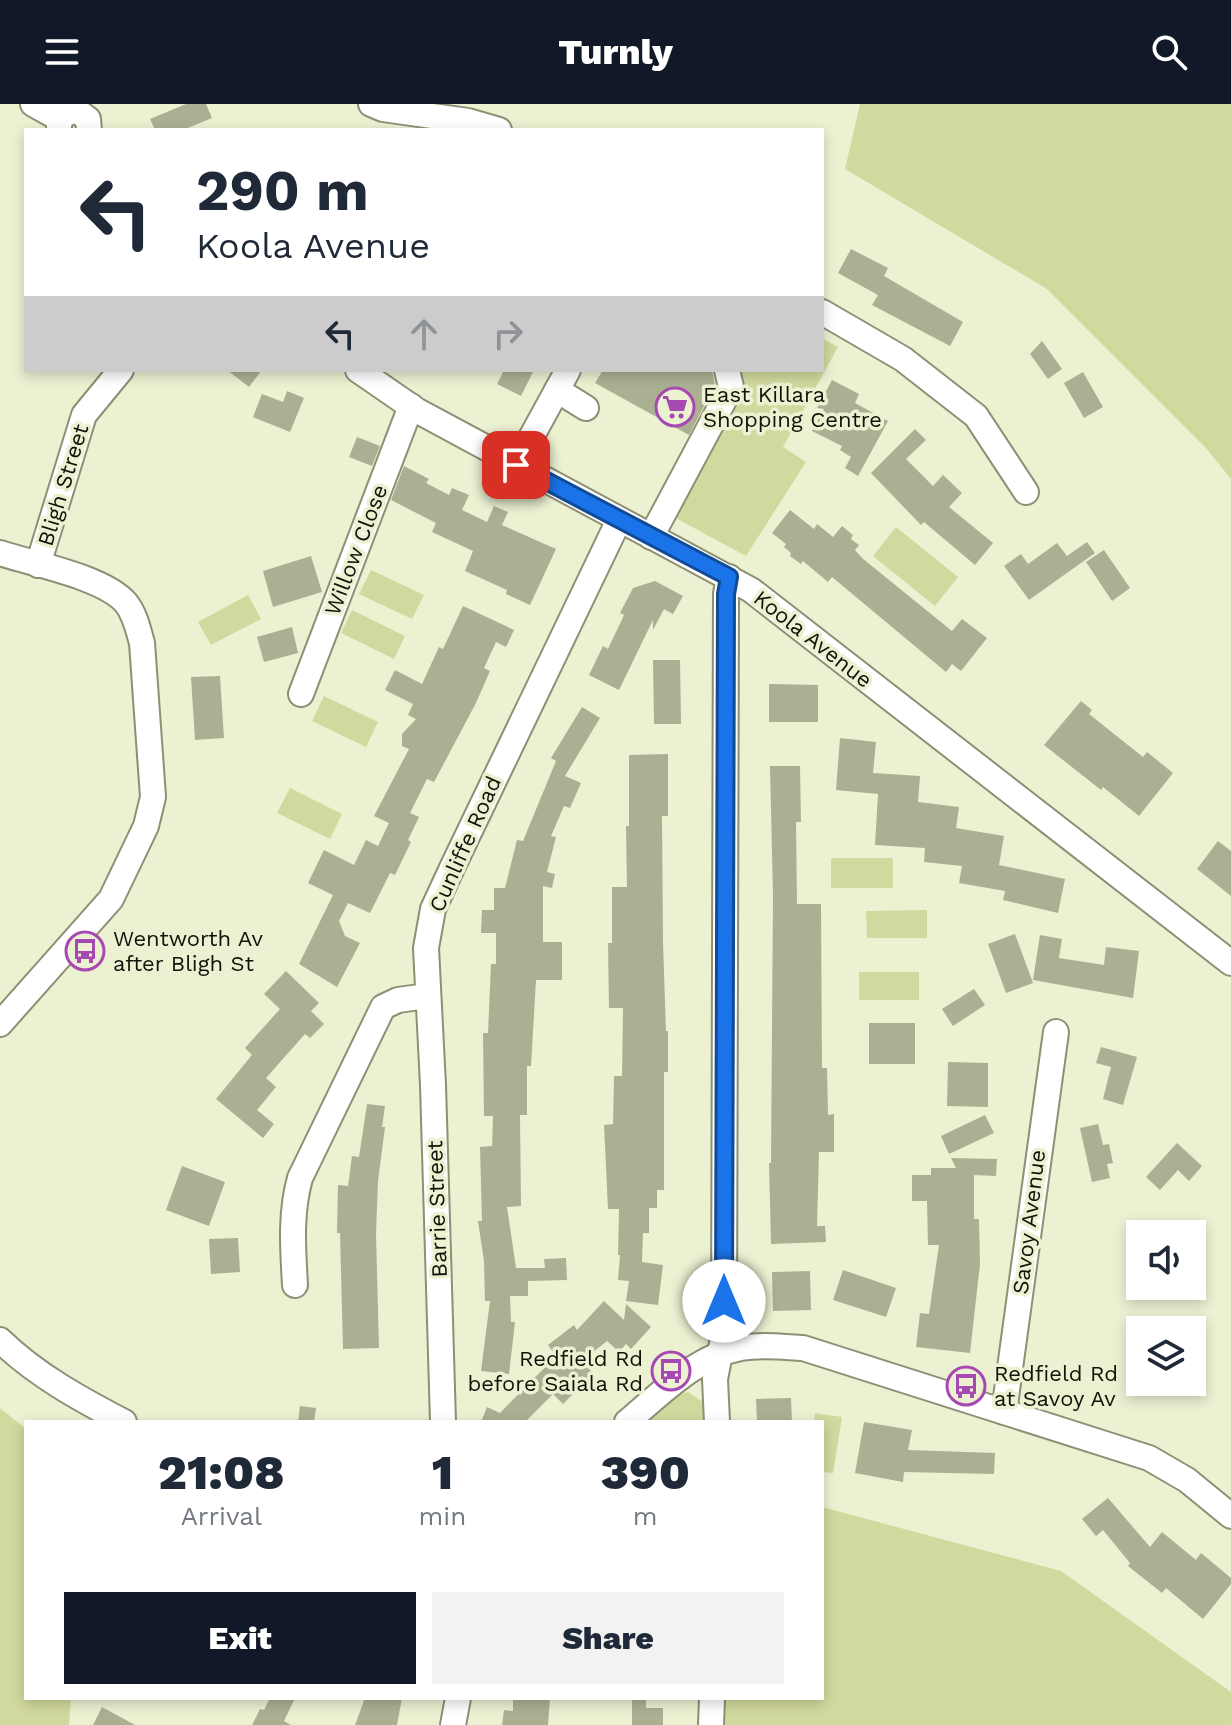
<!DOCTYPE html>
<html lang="en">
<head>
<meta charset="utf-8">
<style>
	body { margin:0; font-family:"Work Sans",sans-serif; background:#f2f2f3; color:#1f2937; height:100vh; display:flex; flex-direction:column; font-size:30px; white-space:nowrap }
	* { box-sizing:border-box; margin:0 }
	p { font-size:26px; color:#747a83 }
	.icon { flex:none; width:44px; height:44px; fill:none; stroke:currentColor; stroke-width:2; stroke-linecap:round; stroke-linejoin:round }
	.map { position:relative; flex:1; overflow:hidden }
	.details { position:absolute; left:24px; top:1316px; width:800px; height:280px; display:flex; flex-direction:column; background:#fff; border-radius:0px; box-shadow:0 4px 12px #0003 }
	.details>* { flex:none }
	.guide { position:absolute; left:24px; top:24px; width:800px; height:244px; border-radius:0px; box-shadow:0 4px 12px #0003; background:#fff; color:#1f2937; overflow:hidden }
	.tools { position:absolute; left:1126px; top:1116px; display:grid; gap:16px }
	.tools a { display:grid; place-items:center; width:80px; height:80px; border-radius:0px; background:#fff; box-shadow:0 4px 12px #0003; font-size:40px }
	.pin { position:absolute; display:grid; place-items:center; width:68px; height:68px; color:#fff; margin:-34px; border-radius:16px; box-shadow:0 4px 12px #0006 }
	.me { position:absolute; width:88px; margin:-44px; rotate:0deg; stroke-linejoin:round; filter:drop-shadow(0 0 6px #0008) }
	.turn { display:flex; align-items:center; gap:28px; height:168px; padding:0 40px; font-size:36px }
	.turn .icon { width:104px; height:104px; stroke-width:2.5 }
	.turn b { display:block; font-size:56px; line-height:68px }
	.lanes { display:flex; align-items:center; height:76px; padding:0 40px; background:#0003; justify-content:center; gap:40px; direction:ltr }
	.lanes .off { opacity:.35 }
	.eta { display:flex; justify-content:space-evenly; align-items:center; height:136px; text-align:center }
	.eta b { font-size:48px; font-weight:800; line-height:56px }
	.button { display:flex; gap:16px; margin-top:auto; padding:16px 40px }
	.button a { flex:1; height:92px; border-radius:0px; background:#111827; color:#fff; font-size:32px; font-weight:800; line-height:92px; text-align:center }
	.button a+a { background:#f2f2f3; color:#1f2937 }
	header { display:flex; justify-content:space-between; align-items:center; height:104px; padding:0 40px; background:#111827; color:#fff; font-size:36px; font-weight:800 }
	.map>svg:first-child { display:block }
	.green { fill:#d2d99e }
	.building { fill:#acb093 }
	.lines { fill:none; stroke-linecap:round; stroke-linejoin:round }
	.minor-casing { stroke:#8d9075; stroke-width:28 }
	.minor { stroke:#fff; stroke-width:24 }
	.route-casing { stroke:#114b97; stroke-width:20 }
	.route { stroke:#1a73e8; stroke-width:14 }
	.labels { text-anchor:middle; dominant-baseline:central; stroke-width:7; stroke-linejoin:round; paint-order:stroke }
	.poi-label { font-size:22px; fill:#111208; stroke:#ecf1d2; text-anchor:start }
	.street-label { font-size:22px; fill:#111208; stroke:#ecf1d2 }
</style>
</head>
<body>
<header><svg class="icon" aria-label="menu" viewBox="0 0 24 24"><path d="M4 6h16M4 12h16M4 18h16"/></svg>Turnly<svg class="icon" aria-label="search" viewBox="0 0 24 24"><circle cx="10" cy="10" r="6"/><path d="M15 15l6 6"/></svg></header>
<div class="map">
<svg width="1231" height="1621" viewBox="0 0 1231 1621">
	<rect width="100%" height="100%" fill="#ecf1d2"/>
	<g class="green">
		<polygon points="860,0 1231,0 1231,375 1206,344 1047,185 845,65"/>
		<polygon points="822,234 838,243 783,343 806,358 746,452 670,411 734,266 822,266"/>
		<polygon points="896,423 958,473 935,502 873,452"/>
		<polygon points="371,466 424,491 412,515 359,490"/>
		<polygon points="248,491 261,515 211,541 198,518"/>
		<polygon points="352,506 405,532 394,555 341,529"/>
		<polygon points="324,592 378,618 366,643 312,617"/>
		<polygon points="290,684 342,710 330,735 277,709"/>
		<rect x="831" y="754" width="62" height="30"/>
		<polygon points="927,806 927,834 867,834 866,807"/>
		<rect x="859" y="868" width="60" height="28"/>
		<polygon points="688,1288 703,1298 705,1318 642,1318 674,1292"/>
		<polygon points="0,1304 26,1325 26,1594 71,1594 69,1621 0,1621"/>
		<polygon points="815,1309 842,1313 833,1369 822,1368 822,1318 814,1318"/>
		<polygon points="822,1403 1061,1467 1231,1588 1231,1621 724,1621 724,1594 822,1594"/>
	</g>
	<g class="building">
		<polygon points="186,0 206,0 212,14 183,26 155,26 150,15"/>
		<polygon points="851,145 888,164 884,172 963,218 950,242 872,201 878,191 838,169"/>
		<polygon points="1042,237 1062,265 1048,275 1030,250"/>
		<polygon points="227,266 262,266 249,283"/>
		<polygon points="504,266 534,266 521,292 497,280"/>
		<polygon points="603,266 712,266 715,281 689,331 595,279"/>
		<polygon points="1083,268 1103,303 1084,314 1064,279"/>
		<polygon points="832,276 859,290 855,299 888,317 858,372 845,364 851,353 840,346 842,342 812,327 824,305 817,304"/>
		<polygon points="287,287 304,294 290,328 253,313 262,290 283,298"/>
		<polygon points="915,325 926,336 906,355 933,382 943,371 962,389 949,403 993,439 975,461 924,418 921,421 871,369"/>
		<polygon points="357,333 380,342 372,362 349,353"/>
		<polygon points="404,362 429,375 426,379 449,391 452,384 469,391 462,406 487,418 494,402 508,408 502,421 556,445 530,501 506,490 507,486 465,467 473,447 432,428 436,419 391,396"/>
		<polygon points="790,406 814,425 817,420 833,433 842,422 853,431 851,435 859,441 855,446 862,454 952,527 962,515 987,534 961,567 952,560 946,568 832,473 828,478 803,457 801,460 790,452 791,449 784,443 786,440 772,429"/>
		<polygon points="1087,438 1095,449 1029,496 1004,462 1021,450 1028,460 1057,439 1067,452"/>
		<polygon points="1104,446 1130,484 1112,497 1086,458"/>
		<polygon points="311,452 322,488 273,503 263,467"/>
		<polygon points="655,477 683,492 673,510 664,505 653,526 653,516 619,586 589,571 603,542 608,545 624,511 620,509 633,484"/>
		<polygon points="463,502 514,526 506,543 496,538 484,564 490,567 476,599 434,678 427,675 410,709 419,713 408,736 411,738 395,771 390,769 370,809 348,799 339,817 345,832 360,839 337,883 299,860 333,791 308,779 324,746 354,761 366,736 378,742 389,719 374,712 409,645 402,642 402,630 416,615 408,611 413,600 385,586 395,566 422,580 439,543 443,545"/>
		<polygon points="292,523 298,549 264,558 257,533"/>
		<polygon points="653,556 680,556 681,620 654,620"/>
		<polygon points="220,572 224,634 195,636 191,573"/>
		<polygon points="769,580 818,581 818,618 769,618"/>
		<polygon points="1081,597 1092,606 1089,610 1143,653 1147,648 1173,669 1139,712 1103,683 1101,686 1044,641"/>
		<polygon points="582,603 600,614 565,672 581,679 570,704 564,702 551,732 556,733 547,768 555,770 552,784 543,782 543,838 562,838 562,876 536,876 531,962 527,962 527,1011 520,1011 521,1102 507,1103 516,1164 545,1164 544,1155 566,1154 567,1176 528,1177 528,1192 510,1192 511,1218 515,1218 509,1270 481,1267 490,1197 485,1197 484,1157 478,1117 482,1117 480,1043 492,1042 493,1012 484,1012 483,929 488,929 491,860 496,860 496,829 481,829 482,806 494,806 494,784 505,784 517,736 523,737 556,657 551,654"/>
		<polygon points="840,634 876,638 873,669 920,672 918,698 959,703 956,724 1004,732 999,761 1065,775 1058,809 1003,796 1005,787 959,779 962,762 924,758 925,744 875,741 878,690 836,686"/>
		<polygon points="668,650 668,712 662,712 663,839 666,927 668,927 668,968 664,968 664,1086 657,1086 657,1104 649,1104 649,1129 643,1129 642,1158 663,1161 658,1201 626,1197 629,1177 618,1176 620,1151 618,1151 619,1105 608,1105 604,1021 613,1020 614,972 622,972 623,904 609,904 608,839 612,839 612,783 627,783 626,722 629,722 629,651"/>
		<polygon points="770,662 800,662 801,718 796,718 797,800 821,800 822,964 827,964 828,1011 834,1010 834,1048 819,1048 817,1122 825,1122 826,1138 771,1140 769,1059 771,1059 773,792"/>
		<polygon points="1218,737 1231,747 1231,792 1197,765"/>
		<polygon points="1015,830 1033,879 1006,889 988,840"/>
		<polygon points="1040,831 1062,835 1059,854 1104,861 1106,843 1139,847 1133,894 1033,876"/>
		<polygon points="286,867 319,899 311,907 324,920 310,934 305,930 266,974 276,983 257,1006 274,1020 263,1034 216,995 252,951 245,944 280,905 264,890"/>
		<polygon points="974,885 985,901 953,922 942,905"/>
		<rect x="869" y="919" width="46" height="41"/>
		<polygon points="1101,943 1137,953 1123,1001 1103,995 1111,963 1096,959"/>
		<polygon points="948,958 988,959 988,1003 947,1002"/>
		<polygon points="367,1000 385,1002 382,1023 385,1023 378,1077 376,1130 379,1244 343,1245 340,1129 337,1129 338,1081 348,1082 352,1052 359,1053"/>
		<polygon points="985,1011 994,1029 949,1050 941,1032"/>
		<polygon points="1098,1020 1103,1041 1109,1040 1113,1059 1107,1060 1110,1074 1092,1078 1080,1024"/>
		<polygon points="1177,1039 1202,1062 1189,1077 1178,1066 1160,1086 1146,1073"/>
		<polygon points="951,1054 997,1055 996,1072 974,1071 974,1115 979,1115 980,1160 970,1249 916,1243 920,1209 929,1210 939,1141 928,1141 927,1097 912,1097 912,1071 931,1071 931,1064 956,1064"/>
		<polygon points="182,1062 225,1078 209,1122 166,1106"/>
		<polygon points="238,1134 240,1168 211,1170 209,1135"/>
		<polygon points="843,1166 896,1184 886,1213 833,1196"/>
		<polygon points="810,1167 811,1206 773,1207 772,1168"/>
		<polygon points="604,1197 624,1216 626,1200 651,1223 631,1245 626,1240 619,1248 607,1237 583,1256 596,1274 582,1285 580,1283 563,1300 553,1290 525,1318 481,1318 487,1303 500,1309 556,1252 548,1241 574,1221 577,1226"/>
		<polygon points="791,1294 792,1318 757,1318 756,1295"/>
		<polygon points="300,1302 316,1304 314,1318 298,1318"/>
		<polygon points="864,1318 912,1326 908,1346 995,1349 994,1370 904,1368 903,1378 855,1369"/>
		<polygon points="1108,1394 1150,1443 1162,1428 1196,1456 1201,1449 1231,1474 1231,1480 1203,1515 1166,1484 1162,1489 1128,1462 1130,1459 1103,1426 1096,1432 1082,1415"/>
		<polygon points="270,1594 295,1594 284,1617 291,1621 252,1621 260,1605 264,1606"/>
		<polygon points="365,1594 402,1594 397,1621 355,1621"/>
		<polygon points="513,1594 550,1594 548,1621 502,1621 504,1606 513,1607"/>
		<polygon points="632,1594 646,1594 646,1604 663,1604 663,1621 632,1621"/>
		<polygon points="102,1603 135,1621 93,1621"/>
	</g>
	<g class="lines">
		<defs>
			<g id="minor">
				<polyline points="33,0 60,15"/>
				<polyline points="371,0 383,5 468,17 499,26"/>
				<polyline points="59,26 59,20 63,11 76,6 88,15 89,26"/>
				<polyline points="822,208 903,255 976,312 1026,388"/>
				<polyline points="358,266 416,306 751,486 1231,859"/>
				<polyline points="557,286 586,304"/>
				<polyline points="516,361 568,266"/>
				<polyline points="651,433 731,283 727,266"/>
				<path d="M0,449C33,460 104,473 126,499C135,510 138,525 142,539L153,693L146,722L111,795L0,920"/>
				<polyline points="38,461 84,311 121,266"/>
				<polyline points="301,590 411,302"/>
				<path d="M295,1181C293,1145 290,1110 300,1074L383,903L398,896L427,892"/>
				<path d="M0,1236C36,1271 80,1295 124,1318"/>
				<polyline points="1004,1308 1056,928"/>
				<polyline points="443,1318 433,981 426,844 433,805 452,764 619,416"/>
				<path d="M627,1318C660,1290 697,1252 741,1244C761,1240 783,1243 803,1244L1149,1354L1187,1376L1231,1412"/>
				<polyline points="717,1318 715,1275 724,1229 726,490 729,473"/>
				<polyline points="453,1621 458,1594"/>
				<polyline points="711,1621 712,1594"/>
			</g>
		</defs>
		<use href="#minor" class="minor-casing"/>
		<use href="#minor" class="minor"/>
	</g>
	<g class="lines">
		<defs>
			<polyline id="route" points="516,361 729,473 726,490 724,1197"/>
		</defs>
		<use href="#route" class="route-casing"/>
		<use href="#route" class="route"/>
	</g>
	<defs>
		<symbol id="supermarket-ring" viewBox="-11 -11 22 22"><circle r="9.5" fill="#ecf1d2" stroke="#a749b2" stroke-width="1.5"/><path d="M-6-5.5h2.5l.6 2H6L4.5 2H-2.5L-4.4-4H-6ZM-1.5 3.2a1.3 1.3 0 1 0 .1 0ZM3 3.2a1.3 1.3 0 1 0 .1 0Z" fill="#a749b2"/></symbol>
		<symbol id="bus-ring" viewBox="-11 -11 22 22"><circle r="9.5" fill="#ecf1d2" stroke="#a749b2" stroke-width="1.5"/><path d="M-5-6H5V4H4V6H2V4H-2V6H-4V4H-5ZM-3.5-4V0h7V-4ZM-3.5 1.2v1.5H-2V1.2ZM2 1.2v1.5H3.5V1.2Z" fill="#a749b2"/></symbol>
	</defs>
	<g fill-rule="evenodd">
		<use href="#supermarket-ring" x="653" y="281" width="44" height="44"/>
		<use href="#bus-ring" x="63" y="825" width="44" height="44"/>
		<use href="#bus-ring" x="649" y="1245" width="44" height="44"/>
		<use href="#bus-ring" x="944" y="1260" width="44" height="44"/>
	</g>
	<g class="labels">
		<g class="poi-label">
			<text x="703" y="290">East Killara<tspan x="703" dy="25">Shopping Centre</tspan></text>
			<text x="113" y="834">Wentworth Av<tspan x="113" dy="25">after Bligh St</tspan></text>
			<text x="643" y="1254" text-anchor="end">Redfield Rd<tspan x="643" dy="25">before Saiala Rd</tspan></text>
			<text x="994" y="1269">Redfield Rd<tspan x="994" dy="25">at Savoy Av</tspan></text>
		</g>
		<g class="street-label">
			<text transform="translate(63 381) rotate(-73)">Bligh Street</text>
			<text transform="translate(356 446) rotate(-69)">Willow Close</text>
			<text transform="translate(813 535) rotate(38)">Koola Avenue</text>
			<text transform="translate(465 740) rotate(-66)">Cunliffe Road</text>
			<text transform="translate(437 1105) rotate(-92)">Barrie Street</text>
			<text transform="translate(1029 1118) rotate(-83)">Savoy Avenue</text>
		</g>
	</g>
</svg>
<div class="tools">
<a><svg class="icon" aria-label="sound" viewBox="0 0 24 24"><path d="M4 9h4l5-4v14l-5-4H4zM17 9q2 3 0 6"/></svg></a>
<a><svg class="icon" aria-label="layers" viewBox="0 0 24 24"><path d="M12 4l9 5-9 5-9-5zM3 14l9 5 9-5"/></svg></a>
</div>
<div class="pin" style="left:516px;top:361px;background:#d93025"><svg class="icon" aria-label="arrive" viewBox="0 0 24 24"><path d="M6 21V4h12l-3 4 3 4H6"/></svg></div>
<svg class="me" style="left:724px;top:1197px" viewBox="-20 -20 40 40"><circle r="19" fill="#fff"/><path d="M0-13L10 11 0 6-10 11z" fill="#1a73e8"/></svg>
<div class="guide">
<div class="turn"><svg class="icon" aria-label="left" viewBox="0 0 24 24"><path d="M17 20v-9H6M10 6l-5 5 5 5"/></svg><div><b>290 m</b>Koola Avenue</div></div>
<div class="lanes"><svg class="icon" aria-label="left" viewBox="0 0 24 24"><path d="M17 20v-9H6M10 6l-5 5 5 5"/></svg><svg class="icon off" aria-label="ahead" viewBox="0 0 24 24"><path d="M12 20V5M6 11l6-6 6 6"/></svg><svg class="icon off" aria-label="right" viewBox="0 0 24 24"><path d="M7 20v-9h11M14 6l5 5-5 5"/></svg></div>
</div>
<section class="details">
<div class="eta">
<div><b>21:08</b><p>Arrival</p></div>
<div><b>1</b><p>min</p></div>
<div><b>390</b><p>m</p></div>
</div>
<div class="button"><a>Exit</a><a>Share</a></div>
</section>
</div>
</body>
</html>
